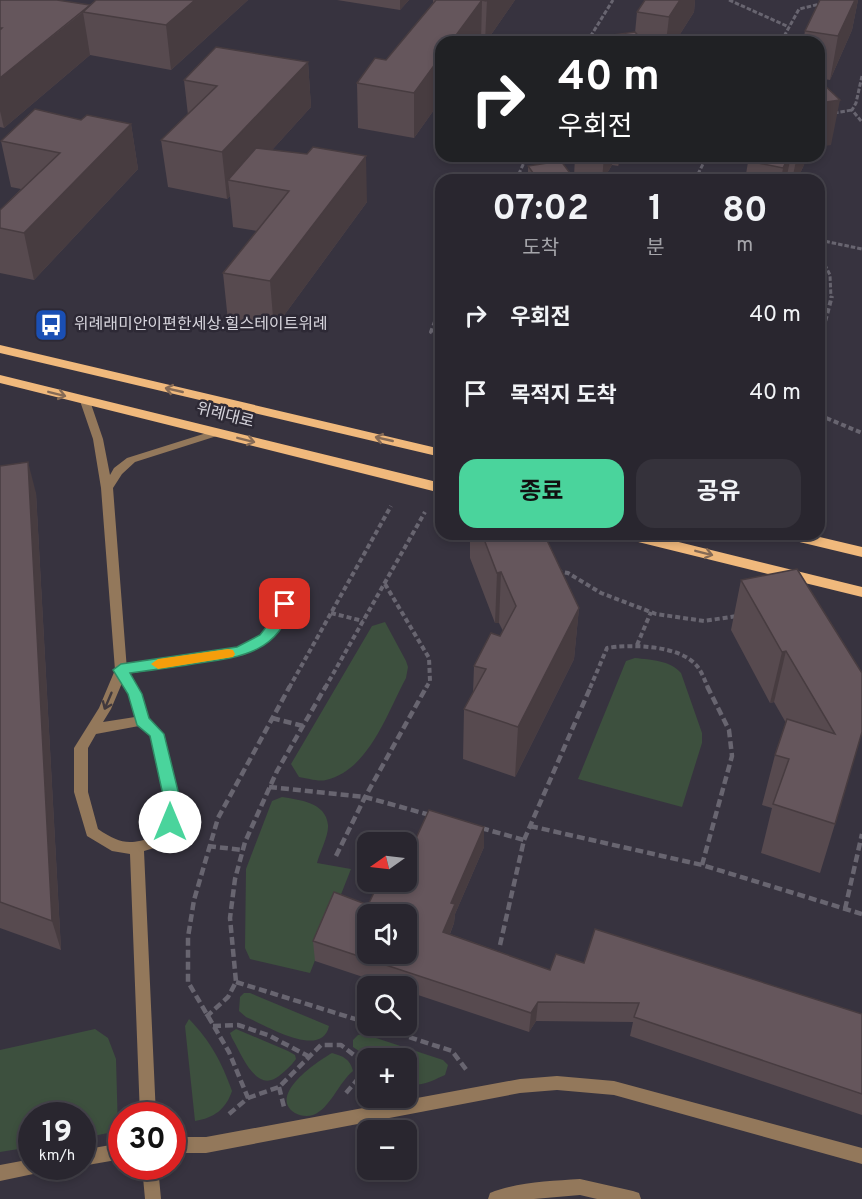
<!DOCTYPE html>
<html lang="ko">
<head>
<meta charset="utf-8">
<style>
	body { margin:0; font-family:Overpass,"Noto Sans KR",sans-serif; background:#35323b; color:#f1f3f6; height:100vh; display:flex; flex-direction:column; font-size:22px; white-space:nowrap }
	* { box-sizing:border-box; margin:0 }
	p { font-size:20px; color:#a5a5aa }
	.icon { flex:none; width:33px; height:33px; fill:none; stroke:currentColor; stroke-width:2; stroke-linecap:round; stroke-linejoin:round }
	.map { position:relative; flex:1; overflow:hidden }
	.side { position:absolute; left:435px; top:174px; width:390px; height:366px; display:flex; flex-direction:column; background:#29262f; border-radius:18px; box-shadow:0 3px 9px #0003,0 0 0 2px #45434b }
	.side>* { flex:none }
	.guide { position:absolute; left:435px; top:36px; width:390px; height:126px; border-radius:18px; box-shadow:0 3px 9px #0003,0 0 0 2px #45434b; background:#202124; color:#fff; overflow:hidden }
	.needle { width:39px; rotate:256deg }
	.fabs { position:absolute; left:357px; top:832px; display:grid; gap:12px }
	.fabs a { display:grid; place-items:center; width:60px; height:60px; border-radius:12px; background:#29262f; box-shadow:0 3px 9px #0003,0 0 0 2px #45434b; font-size:30px }
	.speed { position:absolute; left:18px; top:1102px; display:flex; gap:12px; font-size:30px; font-weight:700; text-align:center }
	.speed>* { display:grid; place-content:center; width:78px; height:78px; border-radius:50%; background:#29262f; box-shadow:0 3px 9px #0003,0 0 0 2px #45434b; line-height:1 }
	.speed small { font-size:15px; font-weight:400 }
	.speed .limit { border:9px solid #d22; background:#fff; color:#111 }
	.pin { position:absolute; display:grid; place-items:center; width:51px; height:51px; color:#fff; margin:-26px; border-radius:12px; box-shadow:0 3px 9px #0006 }
	.me { position:absolute; width:66px; margin:-33px; rotate:0deg; stroke-linejoin:round; filter:drop-shadow(0 0 4px #0008) }
	.turn { display:flex; align-items:center; gap:21px; height:126px; padding:0 24px; font-size:27px }
	.turn .icon { width:78px; height:78px; stroke-width:2.5 }
	.turn b { display:block; font-size:42px; line-height:51px }
	.eta { display:flex; justify-content:space-evenly; align-items:center; height:102px; text-align:center }
	.eta b { font-size:36px; font-weight:700; line-height:42px }
	.primary-button { display:flex; gap:12px; margin-top:auto; padding:12px 24px }
	.primary-button a { flex:1; height:69px; border-radius:18px; background:#4ad49c; color:#111; font-size:24px; font-weight:700; line-height:69px; text-align:center }
	.primary-button a+a { background:#35323b; color:#f1f3f6 }
	ul { padding:0; list-style:none }
	li { display:flex; align-items:center; gap:18px; height:78px; padding:0 24px }
	li div { flex:1 }
	li b { display:block; font-size:22px }
	li em { font-style:normal }
	.map>svg:first-child { display:block }
	.green { fill:#3d503e }
	.lines { fill:none; stroke-linecap:round; stroke-linejoin:round }
	.path-far2 { stroke:#686570; stroke-width:3; stroke-dasharray:4.5 2; stroke-linecap:butt }
	.path-far1 { stroke:#686570; stroke-width:4; stroke-dasharray:5 3; stroke-linecap:butt }
	.path { stroke:#686570; stroke-width:4.5; stroke-dasharray:8 4; stroke-linecap:butt }
	.service { fill:#93785b; fill-rule:evenodd }
	.pedestrian { fill:#93785b; fill-rule:evenodd }
	.minor { fill:#93785b; fill-rule:evenodd }
	.primary { fill:#f0b97c; fill-rule:evenodd }
	.wall { fill:#574a4f }
	.shaded-wall { fill:#473c40 }
	.building { fill:#65565c; stroke:#473c40; stroke-width:1.5; fill-rule:evenodd }
	.oneway { stroke:#856a55 }
	.oneway2 { stroke:#41393d }
	.route { fill:#4ad49c; stroke:#308a65; stroke-width:1.5 }
	.slow { fill:#f59e0b }
	.labels { text-anchor:middle; dominant-baseline:central; stroke-width:5; stroke-linejoin:round; paint-order:stroke }
	.poi-label { font-size:16px; fill:#d6d4dc; stroke:#2d2935; text-anchor:start }
	.street-label { font-size:16px; fill:#d6d4dc; stroke:#2d2935 }
</style>
</head>
<body>
<div class="map">
<svg width="862" height="1199" viewBox="0 0 862 1199">
	<rect width="100%" height="100%" fill="#37333f"/>
	<g class="green">
		<path d="M385,622L406,661L408,667L406,678C387,713 369,770 326,780C318,782 307,778 299,777L291,764L372,626Z"/>
		<path d="M635,658C651,660 670,660 681,673L702,733V743L682,807L578,779L626,661Z"/>
		<path d="M282,797C299,800 326,802 328,825C329,835 320,852 317,863L351,869L310,973L250,959L245,948L246,869L272,801Z"/>
		<path d="M244,993H250L329,1026C322,1060 265,1025 246,1017L239,1011L240,997Z"/>
		<path d="M189,1019C211,1042 221,1061 232,1091C226,1109 214,1118 195,1121L185,1026Z"/>
		<polygon points="95,1029 108,1038 116,1059 118,1131 83,1138 82,1116 32,1116 31,1147 0,1152 0,1050"/>
		<path d="M236,1029L288,1051L295,1055L296,1059C291,1066 285,1071 279,1076C256,1094 242,1055 232,1038L230,1033Z"/>
		<path d="M364,1034L443,1060L448,1065L445,1075C433,1080 419,1089 407,1082L406,1059H371L353,1047V1040L358,1035Z"/>
		<path d="M332,1053C343,1056 350,1059 353,1071C339,1082 330,1109 313,1115C307,1117 300,1116 295,1113C267,1095 318,1061 332,1053Z"/>
	</g>
	<g class="lines">
		<g class="path-far2">
			<polyline points="729,0 789,27"/>
			<polyline points="587,42 613,0"/>
			<polyline points="781,42 799,9 820,4"/>
			<polyline points="862,76 856,103 852,110 862,122"/>
			<polyline points="834,113 852,110"/>
			<polyline points="516,180 527,156"/>
			<polyline points="695,180 707,156"/>
			<polyline points="819,240 862,249"/>
			<polyline points="819,253 830,275 831,298"/>
		</g>
		<g class="path-far1">
			<polyline points="441,306 431,332 441,337"/>
			<polyline points="819,344 832,296"/>
			<polyline points="819,415 862,433"/>
			<polyline points="557,571 568,573 601,593 656,614 704,621 737,616"/>
			<polyline points="385,584 429,658 430,681 426,688"/>
			<polyline points="331,613 363,621"/>
			<polyline points="637,645 651,612"/>
			<polyline points="289,688 391,506"/>
			<polyline points="325,688 425,512"/>
			<path d="M590,688L607,648C631,644 680,645 697,666C702,672 705,681 708,688"/>
		</g>
		<g class="path">
			<polyline points="272,718 303,726"/>
			<polyline points="269,787 365,797 430,815"/>
			<polyline points="530,826 702,865 862,914"/>
			<polyline points="481,828 524,840"/>
			<polyline points="208,846 242,850"/>
			<polyline points="336,856 365,797 427,686"/>
			<polyline points="702,865 732,756 729,730 707,686"/>
			<polyline points="845,909 862,834"/>
			<polyline points="500,945 524,840 591,686"/>
			<polyline points="236,982 368,1023"/>
			<polyline points="206,1017 228,997 236,982 230,918 235,879 245,842 277,771 326,686"/>
			<polyline points="213,1026 238,1025 268,1035 308,1056"/>
			<polyline points="375,1026 452,1051 468,1072"/>
			<polyline points="279,1087 284,1107"/>
			<polyline points="346,1093 357,1080 368,1074"/>
			<polyline points="248,1098 279,1087 321,1045 341,1045 368,1066"/>
			<polyline points="229,1114 248,1098 229,1052 188,982 188,937 194,900 218,818 290,686"/>
		</g>
		<polygon class="service" points="283,586 289,590 291,604 285,622 269,641 244,655 121,675 117,673 115,670 117,667 121,665 237,648 261,635 275,618 279,604 277,590"/>
		<g class="pedestrian">
			<polygon points="557,1076 614,1081 862,1148 862,1164 614,1095 557,1090 520,1093 206,1153 172,1153 172,1137 206,1137 520,1079"/>
			<polygon points="122,1143 122,1159 82,1166 82,1150"/>
			<polygon points="32,1159 32,1167 40,1167 38,1173 0,1181 0,1165"/>
			<path d="M580,1179L633,1191L639,1193L641,1199H597L580,1195L534,1199H488L490,1193C518,1182 550,1181 580,1179Z"/>
		</g>
		<g class="minor">
			<path d="M85,398L90,401L103,439L110,475L114,468L127,458L216,430L221,433L220,435L135,462L122,474L113,488L127,670L141,694L148,719L164,734L178,795L177,822L164,845L144,851L156,1116H140L130,854L112,851L87,836L74,792V748L99,708L115,670L101,488L93,439L80,401ZM122,683L129,694L135,717L103,722L111,709ZM139,726L151,736L164,795L163,821L154,837C129,845 120,844 98,829L88,792V748L96,734Z"/>
			<polygon points="142,1167 158,1167 161,1199 145,1199"/>
		</g>
		<g class="primary">
			<polygon points="0,345 441,449 441,457 0,353"/>
			<polygon points="0,375 441,483 441,493 0,383"/>
			<polygon points="619,534 646,534 862,587 862,597 626,539"/>
			<polygon points="780,534 807,534 862,547 862,557 787,539"/>
		</g>
	</g>
	<g class="wall">
		<polygon points="0,0 90,5 96,0 248,0 171,70 90,55 4,128 0,127"/>
		<polygon points="337,0 409,0 400,10"/>
		<polygon points="433,0 515,0 486,42 441,42 441,100 414,138 358,128 357,83 386,60 433,3"/>
		<polygon points="645,0 695,0 694,12 675,42 605,42 605,36 635,33 637,12"/>
		<polygon points="820,0 858,0 852,30 830,80 819,78 819,42 803,42 805,31"/>
		<polygon points="308,62 311,107 272,150 367,202 274,329 228,321 223,273 257,231 233,227 230,196 227,199 168,187 161,140 188,115 184,80"/>
		<polygon points="81,120 131,124 138,169 34,280 0,273 0,210 21,189 11,187 1,141"/>
		<polygon points="575,156 624,156 618,166 612,165 603,180 589,180 574,177"/>
		<polygon points="749,156 808,156 797,180 745,180"/>
		<polygon points="528,166 575,180 528,180"/>
		<polygon points="0,466 36,493 61,950 0,928"/>
		<polygon points="470,534 482,534 579,608 574,659 515,777 463,759 464,709 473,693 474,666 500,636 503,631 499,623 495,623 470,558"/>
		<polygon points="741,580 862,673 835,824 820,873 761,853 772,808 762,805 775,755 786,723 774,702 770,703 731,630"/>
		<polygon points="484,847 455,914 454,923 450,934 550,970 584,963 862,1014 862,1115 630,1036 633,1022 536,1021 529,1032 406,991 406,987 393,987 315,961 313,941 368,905 408,856"/>
	</g>
	<g class="shaded-wall">
		<polygon points="195,0 248,0 171,70 166,25"/>
		<polygon points="400,0 409,0 400,10"/>
		<polygon points="482,0 481,42 451,42"/>
		<polygon points="487,0 515,0 486,42 485,42"/>
		<polygon points="680,0 695,0 694,12 675,42 666,42 669,17"/>
		<polygon points="855,0 858,0 852,30 830,80 838,36"/>
		<polygon points="83,12 90,55 4,128 0,111 0,78"/>
		<polygon points="441,56 441,100 414,138 414,93"/>
		<polygon points="308,62 311,107 242,183 228,180 230,196 227,199 222,152"/>
		<polygon points="840,100 831,145 819,147 819,105 820,103"/>
		<polygon points="131,124 138,169 34,280 24,233"/>
		<polygon points="366,156 367,202 274,329 270,281"/>
		<polygon points="604,156 613,156 612,165 603,180 602,180"/>
		<polygon points="619,156 624,156 618,166"/>
		<polygon points="789,156 791,156 786,180 781,180 783,168"/>
		<polygon points="797,156 808,156 797,180 792,180"/>
		<polygon points="28,462 36,493 61,950 52,921"/>
		<polygon points="501,572 499,623 495,623 497,573"/>
		<polygon points="579,608 574,659 515,777 518,727"/>
		<polygon points="786,651 774,702 770,703 782,652"/>
		<polygon points="484,827 484,847 455,914 454,923 443,951 443,932 451,903"/>
		<polygon points="538,1002 536,1021 529,1032 531,1013"/>
	</g>
	<g class="building">
		<polygon points="0,0 57,0 90,5 0,78 0,30 2,28 0,28"/>
		<polygon points="96,0 195,0 166,25 83,12"/>
		<polygon points="436,0 487,0 486,1 482,0 451,42 441,42 441,56 414,93 357,83 375,58 386,60"/>
		<polygon points="645,0 680,0 669,17 637,12"/>
		<polygon points="820,0 855,0 838,36 805,31"/>
		<polygon points="635,32 644,42 610,42 605,36"/>
		<polygon points="216,47 308,62 222,152 161,140 217,86 184,80"/>
		<polygon points="819,80 840,100 820,103 819,105"/>
		<polygon points="35,109 81,120 87,115 131,124 24,233 0,228 0,210 60,153 1,141"/>
		<polygon points="313,147 366,156 270,281 223,273 289,191 228,180 256,148 307,154"/>
		<polygon points="756,156 789,156 783,168 753,162"/>
		<polygon points="561,161 575,180 532,180 531,178 536,177 528,166"/>
		<polygon points="28,462 52,921 0,902 0,466"/>
		<polygon points="482,534 544,534 579,608 518,727 464,709 486,669 474,666 491,633 500,636 516,606 501,572 497,573"/>
		<polygon points="797,569 862,673 862,732 835,824 773,804 789,759 775,755 787,719 835,734 786,651 782,652 741,580"/>
		<path d="M429,810L484,827L451,903L455,904L443,932L550,970L556,954L584,963L595,929L862,1014V1094L634,1017L639,1003L538,1002L531,1013L313,941L334,892L368,905L379,882H406V856H408ZM368,915H406V954H368Z"/>
	</g>
	<defs><path id="oneway-shaft" d="M-6 0H5M1.5-3L5.5 0L1.5 3" fill="none" stroke-width="1.6" stroke-linecap="round" stroke-linejoin="round" transform="scale(1.5)"/></defs>
	<g class="oneway">
		<use href="#oneway-shaft" transform="translate(174 390) rotate(-167)"/>
		<use href="#oneway-shaft" transform="translate(57 394) rotate(14)"/>
		<use href="#oneway-shaft" transform="translate(384 439) rotate(-167)"/>
		<use href="#oneway-shaft" transform="translate(246 440) rotate(14)"/>
		<use href="#oneway-shaft" transform="translate(704 553) rotate(14)"/>
	</g>
	<use class="oneway2" href="#oneway-shaft" transform="translate(108 701) rotate(113)"/>
	<path class="route" d="M285,599L292,604C279,652 242,657 199,663C176,667 153,670 130,673L142,694L149,718L164,734L179,795L178,822L176,826L170,828L165,826L163,822V795L150,736L137,725L128,694L113,670L121,664L237,647L260,635L274,617L280,600Z"/>
	<polygon class="slow" points="228,649 233,650 235,654 233,657 158,669 151,664 158,659"/>
	<defs>
		<symbol id="bus-square" viewBox="-11 -11 22 22"><rect x="-9" y="-9" width="18" height="18" rx="4" fill="#1a4fb4" stroke="#2d2935"/><path d="M-5-6H5V4H4V6H2V4H-2V6H-4V4H-5ZM-3.5-4V0h7V-4ZM-3.5 1.2v1.5H-2V1.2ZM2 1.2v1.5H3.5V1.2Z" fill="#fff"/></symbol>
	</defs>
	<g fill-rule="evenodd">
		<use href="#bus-square" x="32" y="306" width="38" height="38"/>
	</g>
	<g class="labels">
		<g class="poi-label">
			<text x="74" y="325">위례래미안이편한세상.힐스테이트위례</text>
		</g>
		<g class="street-label">
			<text transform="translate(225 416) rotate(14)">위례대로</text>
		</g>
	</g>
</svg>
<div class="fabs">
<a><svg class="needle" viewBox="-14 -14 28 28"><path d="M0-13l5 13h-10z" fill="#e53935"/><path d="M0 13l5-13h-10z" fill="#a5a5aa"/></svg></a>
<a><svg class="icon" aria-label="sound" viewBox="0 0 24 24"><path d="M4 9h4l5-4v14l-5-4H4zM17 9q2 3 0 6"/></svg></a>
<a><svg class="icon" aria-label="search" viewBox="0 0 24 24"><circle cx="10" cy="10" r="6"/><path d="M15 15l6 6"/></svg></a>
<a>+</a>
<a>−</a>
</div>
<div class="speed"><div>19<small>km/h</small></div><div class="limit">30</div></div>
<div class="pin" style="left:285px;top:604px;background:#d93025"><svg class="icon" aria-label="arrive" viewBox="0 0 24 24"><path d="M6 21V4h12l-3 4 3 4H6"/></svg></div>
<svg class="me" style="left:170px;top:822px" viewBox="-20 -20 40 40"><circle r="19" fill="#fff"/><path d="M0-13L10 11 0 6-10 11z" fill="#4ad49c"/></svg>
<div class="guide">
<div class="turn"><svg class="icon" aria-label="right" viewBox="0 0 24 24"><path d="M7 20v-9h11M14 6l5 5-5 5"/></svg><div><b>40 m</b>우회전</div></div>
</div>
<section class="side">
<div class="eta">
<div><b>07:02</b><p>도착</p></div>
<div><b>1</b><p>분</p></div>
<div><b>80</b><p>m</p></div>
</div>
<ul>
<li><svg class="icon" aria-label="right" viewBox="0 0 24 24"><path d="M7 20v-9h11M14 6l5 5-5 5"/></svg><div><b>우회전</b></div><em>40 m</em></li>
<li><svg class="icon" aria-label="arrive" viewBox="0 0 24 24"><path d="M6 21V4h12l-3 4 3 4H6"/></svg><div><b>목적지 도착</b></div><em>40 m</em></li>
</ul>
<div class="primary-button"><a>종료</a><a>공유</a></div>
</section>
</div>
</body>
</html>
